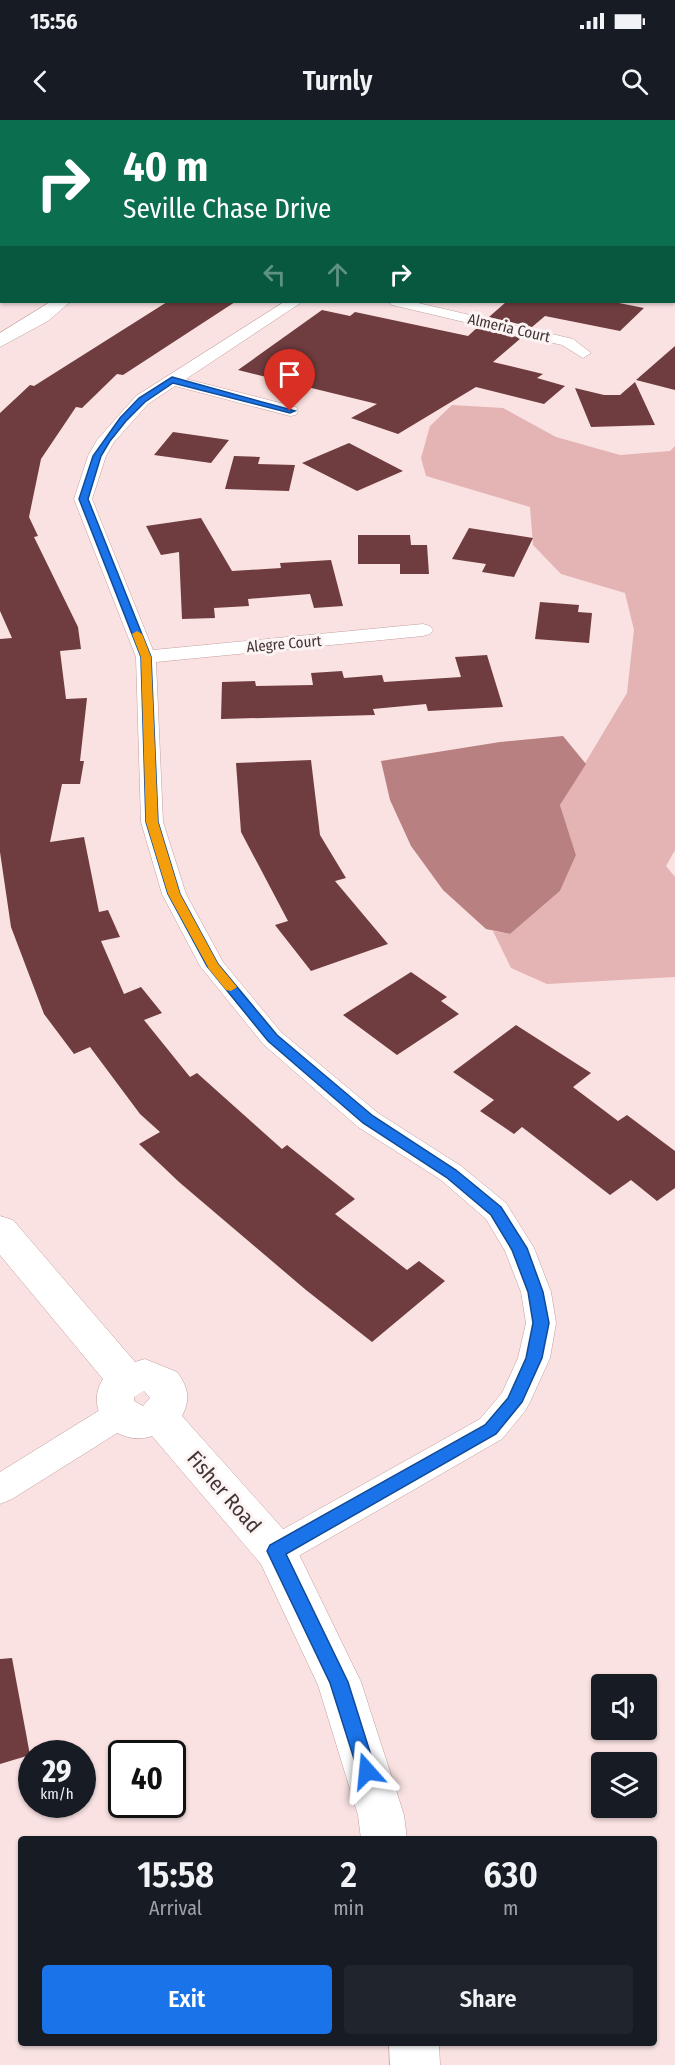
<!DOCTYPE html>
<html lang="en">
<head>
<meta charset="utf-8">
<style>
	body { margin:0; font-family:"Fira Sans Condensed",sans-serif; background:#20242c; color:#f1f3f6; height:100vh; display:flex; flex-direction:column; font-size:22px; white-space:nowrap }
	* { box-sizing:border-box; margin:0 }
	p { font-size:20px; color:#9ea1a6 }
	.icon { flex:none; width:33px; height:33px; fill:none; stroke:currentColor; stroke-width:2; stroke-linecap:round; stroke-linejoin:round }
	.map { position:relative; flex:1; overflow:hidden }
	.sheet { position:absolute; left:18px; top:1716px; width:639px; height:210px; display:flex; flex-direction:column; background:#171b24; border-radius:6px; box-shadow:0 2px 4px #0004 }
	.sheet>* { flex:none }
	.top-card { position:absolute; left:0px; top:0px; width:675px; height:183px; box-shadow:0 2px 4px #0004; background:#0b6e4f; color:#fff; overflow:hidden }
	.fabs { position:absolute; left:591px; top:1554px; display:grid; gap:12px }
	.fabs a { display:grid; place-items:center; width:66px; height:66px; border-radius:6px; background:#171b24; box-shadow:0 2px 4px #0004; font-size:30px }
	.speed { position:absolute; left:18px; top:1620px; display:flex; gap:12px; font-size:30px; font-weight:700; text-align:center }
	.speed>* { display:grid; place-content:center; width:78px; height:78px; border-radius:50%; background:#171b24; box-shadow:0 2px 4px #0004; line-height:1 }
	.speed small { font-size:15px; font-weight:400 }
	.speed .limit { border:3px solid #111; border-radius:9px; background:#fff; color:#111 }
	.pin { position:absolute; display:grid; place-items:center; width:51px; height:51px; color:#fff; margin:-62px -26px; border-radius:50% 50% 50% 0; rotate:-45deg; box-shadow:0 0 6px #0007 }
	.pin .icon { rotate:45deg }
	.me { position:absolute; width:66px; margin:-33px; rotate:342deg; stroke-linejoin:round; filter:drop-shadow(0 0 4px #0008) }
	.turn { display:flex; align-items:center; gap:21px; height:126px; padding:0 24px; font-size:27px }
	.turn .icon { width:78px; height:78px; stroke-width:2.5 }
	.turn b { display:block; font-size:42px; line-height:51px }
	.lanes { display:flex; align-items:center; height:57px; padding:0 24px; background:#0003; justify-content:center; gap:30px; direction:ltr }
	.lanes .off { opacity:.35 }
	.eta { display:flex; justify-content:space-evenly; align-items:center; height:102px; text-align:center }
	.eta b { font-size:36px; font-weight:600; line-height:42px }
	.action { display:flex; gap:12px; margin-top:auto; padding:12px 24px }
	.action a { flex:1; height:69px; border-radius:6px; background:#1a73e8; color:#fff; font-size:24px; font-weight:600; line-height:69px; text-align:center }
	.action a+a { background:#20242c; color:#f1f3f6 }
	.status { display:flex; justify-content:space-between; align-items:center; height:42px; padding:0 30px; background:#171b24; direction:ltr }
	.status svg { height:16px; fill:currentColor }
	header { display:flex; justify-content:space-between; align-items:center; height:78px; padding:0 24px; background:#171b24; font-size:27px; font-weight:600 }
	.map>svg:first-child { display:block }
	.green { fill:#e4b3b3 }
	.water { fill:#b88081 }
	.building { fill:#6f3d3f }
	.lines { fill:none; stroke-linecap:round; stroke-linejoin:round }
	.street-casing { stroke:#c39e9e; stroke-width:1 }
	.secondary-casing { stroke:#c39e9e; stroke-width:1 }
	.street { fill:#fff; fill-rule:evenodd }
	.secondary { fill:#fff; fill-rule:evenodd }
	.route { fill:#1a73e8; stroke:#114b97; stroke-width:1.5 }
	.slow { fill:#f59e0b }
	.labels { text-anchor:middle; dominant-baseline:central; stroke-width:6; stroke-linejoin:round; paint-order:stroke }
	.far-street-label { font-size:15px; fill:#433434; stroke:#fcf4f4 }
	.near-street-label { font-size:21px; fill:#433434; stroke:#fcf4f4 }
</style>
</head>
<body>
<div class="status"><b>15:56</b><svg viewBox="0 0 49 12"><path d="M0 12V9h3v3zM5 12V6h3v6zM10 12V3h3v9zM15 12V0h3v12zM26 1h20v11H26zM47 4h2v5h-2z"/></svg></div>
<header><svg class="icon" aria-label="back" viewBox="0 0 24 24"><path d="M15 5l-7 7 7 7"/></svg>Turnly<svg class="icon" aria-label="search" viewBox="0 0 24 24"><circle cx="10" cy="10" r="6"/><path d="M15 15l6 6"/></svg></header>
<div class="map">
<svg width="675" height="1945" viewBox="0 0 675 1945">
	<rect width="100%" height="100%" fill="#fae2e2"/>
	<polygon class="green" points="452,285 503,288 556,317 620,335 670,331 675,326 675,730 666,746 675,757 675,857 547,864 511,848 493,811 510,814 560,771 576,735 560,685 627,573 634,510 625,473 561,454 533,425 530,387 426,356 421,338 430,306"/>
	<polygon class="water" points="563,616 586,644 560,685 576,735 560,771 510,814 486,809 443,770 411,726 390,680 381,641 500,622"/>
	<g class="building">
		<polygon points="167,182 235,182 123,255 117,254 82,288 76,287 41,339 29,397 38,416 34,417 78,507 81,529 60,531 66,579 87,578 80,641 84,641 80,664 62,664 50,722 84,717 99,792 108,790 120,817 101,821 124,874 141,867 162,893 144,900 190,957 197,953 282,1029 287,1025 355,1079 335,1094 407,1150 419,1141 445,1161 372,1222 306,1170 179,1062 139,1024 160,1012 140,994 90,927 74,934 44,894 11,807 0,732 0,519 12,518 0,491 0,293 30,265 34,266"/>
		<polygon points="506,182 614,182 644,188 620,211 545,196 532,207 489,197"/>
		<polygon points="322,190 350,196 355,192 468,216 478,207 521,218 493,242 543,254 537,258 565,266 544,284 476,267 398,314 351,298 377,284 238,250"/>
		<polygon points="675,226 675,270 636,260"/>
		<polygon points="635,262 655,305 591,307 575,268 604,275 620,275"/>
		<polygon points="173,312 229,320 211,343 154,335"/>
		<polygon points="349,323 403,351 357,371 302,343"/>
		<polygon points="234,336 260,337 258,344 295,345 289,371 225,369"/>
		<polygon points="201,398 232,451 281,448 280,443 331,440 343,486 314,488 310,474 248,479 249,486 214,488 215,498 182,499 179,432 161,435 146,406"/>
		<polygon points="469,408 533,418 514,457 482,452 486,444 452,439"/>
		<polygon points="358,415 410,415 411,425 427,425 429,454 400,454 400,444 358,444"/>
		<polygon points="540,482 579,485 578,492 592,493 589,523 535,519"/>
		<polygon points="487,535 503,587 428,591 426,584 373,589 375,595 221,599 222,562 255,561 256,566 313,565 311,553 342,551 344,558 382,555 384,562 461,557 455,537"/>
		<polygon points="311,640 320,715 346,758 335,761 388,824 311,851 275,805 288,801 241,712 236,643"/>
		<polygon points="411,852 447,877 441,881 459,894 397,935 343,895"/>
		<polygon points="516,905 591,953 573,967 618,1001 627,995 675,1031 675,1068 657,1081 631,1060 610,1075 522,1007 514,1014 480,991 494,980 453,952"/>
		<polygon points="12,1538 30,1635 0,1644 0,1539"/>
	</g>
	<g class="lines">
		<defs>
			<g id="street">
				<polygon points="559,0 572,0 558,2"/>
				<polygon points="674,33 675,33 675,42 674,41"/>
				<rect x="0" y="85" width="2" height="8"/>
				<rect x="674" y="126" width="1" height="8"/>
				<polygon points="284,182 302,182 186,259 296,287 298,291 296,295 290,296 175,266 148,284 114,322 106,336 92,379 153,530 423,504 430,506 433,510 430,514 423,516 156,542 163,702 186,774 223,842 281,912 378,993 461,1046 506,1083 534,1128 551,1172 556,1203 550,1238 530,1282 525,1291 502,1319 288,1442 276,1446 264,1442 259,1431 264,1420 480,1299 502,1273 518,1238 526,1203 521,1172 505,1131 486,1099 441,1060 358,1007 263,924 200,846 162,774 141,702 136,537 74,379 88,336 97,320 136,276"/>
				<polygon points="389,182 414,182 573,219 591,233 583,238 562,225 392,185"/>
				<polygon points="119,1281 130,1285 135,1295 130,1305 12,1379 0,1384 0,1352 108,1285"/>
			</g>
			<g id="secondary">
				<polygon points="366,0 383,0 365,2"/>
				<polygon points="50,182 70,182 48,201 0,227 0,213"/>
				<path d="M0,1096L13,1100L135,1242L145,1239L177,1252C188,1267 191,1279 182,1296L291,1418L361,1562L404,1695L407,1719H361L358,1695L318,1565L261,1444L152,1316C118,1328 82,1292 103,1259L0,1135ZM144,1271L150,1278L143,1286L134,1281V1277Z"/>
				<polygon points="389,1923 439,1923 440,1945 390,1945"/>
			</g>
		</defs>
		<use href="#street" class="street-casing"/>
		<use href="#secondary" class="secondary-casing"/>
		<use href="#street" class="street"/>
		<use href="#secondary" class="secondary"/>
	</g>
	<polygon class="route" points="172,257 295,291 290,293 173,263 145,282 126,301 110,321 101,336 88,379 151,537 158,702 180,774 218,844 277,915 373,996 456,1050 501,1087 527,1128 543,1172 549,1203 542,1238 522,1282 496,1314 286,1434 348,1562 376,1651 373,1658 367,1660 360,1658 330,1563 267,1431 270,1425 485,1305 508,1278 526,1238 533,1203 528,1172 512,1130 491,1095 446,1057 363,1003 268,921 207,846 168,774 146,702 141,537 79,379 93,336 120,298 139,278"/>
	<polygon class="slow" points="137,511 142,514 151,537 158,702 180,774 218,844 237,867 231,871 226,870 209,849 168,774 146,702 141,537 132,514"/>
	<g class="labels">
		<g class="far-street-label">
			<text transform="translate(509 208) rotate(13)">Almeria Court</text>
			<text transform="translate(284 524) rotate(-5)">Alegre Court</text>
		</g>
		<g class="near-street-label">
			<text transform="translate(224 1372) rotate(49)">Fisher Road</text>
		</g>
	</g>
</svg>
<div class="fabs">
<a><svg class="icon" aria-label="sound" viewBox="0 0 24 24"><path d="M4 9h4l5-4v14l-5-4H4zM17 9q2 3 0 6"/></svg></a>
<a><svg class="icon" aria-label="layers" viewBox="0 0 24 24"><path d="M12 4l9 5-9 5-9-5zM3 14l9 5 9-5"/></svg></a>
</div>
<div class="speed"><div>29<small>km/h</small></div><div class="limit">40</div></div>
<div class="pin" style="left:290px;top:291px;background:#d93025"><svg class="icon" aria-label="arrive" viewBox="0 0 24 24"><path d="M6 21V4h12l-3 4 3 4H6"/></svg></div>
<svg class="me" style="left:367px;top:1651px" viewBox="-20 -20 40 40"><path d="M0-17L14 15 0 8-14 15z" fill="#1a73e8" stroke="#fff" stroke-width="4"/></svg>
<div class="top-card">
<div class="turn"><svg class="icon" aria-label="right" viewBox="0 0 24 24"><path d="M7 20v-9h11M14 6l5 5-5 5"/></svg><div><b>40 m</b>Seville Chase Drive</div></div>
<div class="lanes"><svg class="icon off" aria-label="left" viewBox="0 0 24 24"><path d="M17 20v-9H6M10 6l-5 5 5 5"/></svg><svg class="icon off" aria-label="ahead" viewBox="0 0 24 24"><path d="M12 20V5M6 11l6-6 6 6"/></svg><svg class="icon" aria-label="right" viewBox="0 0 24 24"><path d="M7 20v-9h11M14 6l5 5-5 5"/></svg></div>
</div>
<section class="sheet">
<div class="eta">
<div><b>15:58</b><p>Arrival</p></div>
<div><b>2</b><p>min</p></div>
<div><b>630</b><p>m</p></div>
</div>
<div class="action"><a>Exit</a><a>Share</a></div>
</section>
</div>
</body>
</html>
